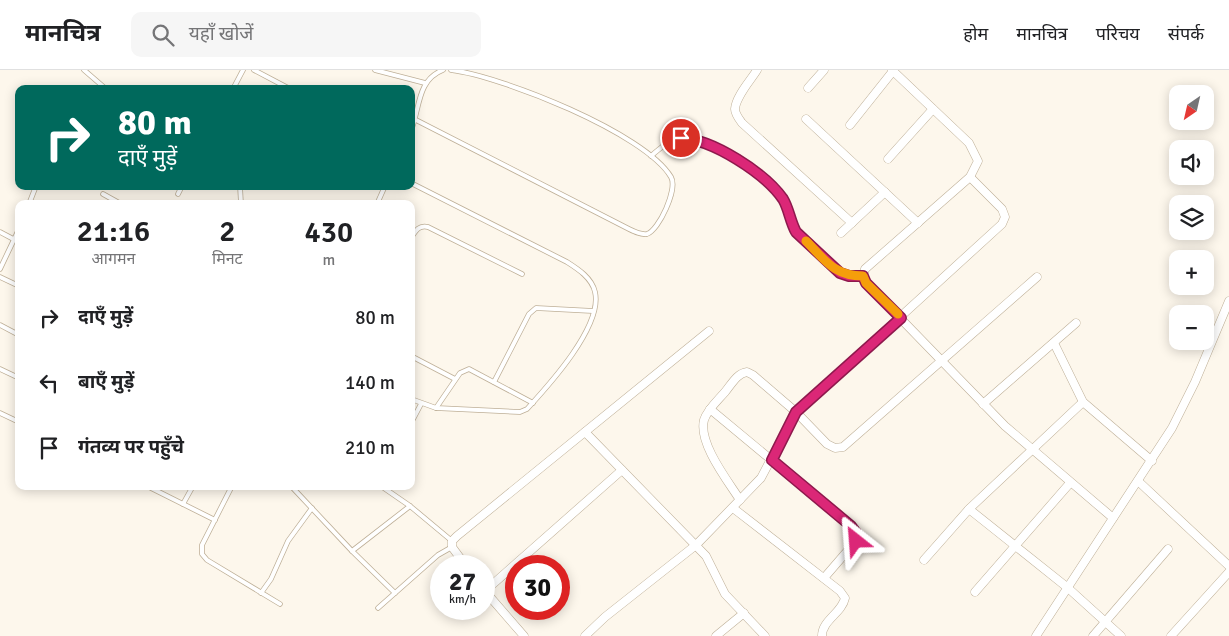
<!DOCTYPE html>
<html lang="hi">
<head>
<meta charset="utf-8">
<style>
	body { margin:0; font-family:Signika,"Noto Sans Devanagari",sans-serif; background:#f6f6f6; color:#202124; height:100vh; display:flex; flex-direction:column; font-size:19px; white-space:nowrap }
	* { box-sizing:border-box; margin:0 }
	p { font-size:16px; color:#757577 }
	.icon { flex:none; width:28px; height:28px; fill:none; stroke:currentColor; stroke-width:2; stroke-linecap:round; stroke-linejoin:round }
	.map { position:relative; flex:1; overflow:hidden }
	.sheet { position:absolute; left:15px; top:130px; width:400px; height:290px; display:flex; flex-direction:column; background:#fff; border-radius:10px; box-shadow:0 2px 12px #0003 }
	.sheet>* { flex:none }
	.banner { position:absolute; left:15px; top:15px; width:400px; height:105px; border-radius:10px; box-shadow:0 2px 12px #0003; background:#00695c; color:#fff; overflow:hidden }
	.needle { width:32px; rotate:214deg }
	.buttons { position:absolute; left:1169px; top:15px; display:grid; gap:10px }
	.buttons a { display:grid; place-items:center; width:45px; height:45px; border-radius:10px; background:#fff; box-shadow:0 2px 12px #0003; font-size:25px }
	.speed { position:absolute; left:430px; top:485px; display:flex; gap:10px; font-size:25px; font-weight:700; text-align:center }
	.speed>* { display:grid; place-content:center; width:65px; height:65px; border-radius:50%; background:#fff; box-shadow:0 2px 12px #0003; line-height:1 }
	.speed small { font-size:12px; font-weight:400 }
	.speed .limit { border:8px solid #d22; background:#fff; color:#111 }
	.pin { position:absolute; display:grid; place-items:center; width:42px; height:42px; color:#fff; margin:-21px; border:2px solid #fff; border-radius:50%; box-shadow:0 1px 5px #0007 }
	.me { position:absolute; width:55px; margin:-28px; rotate:332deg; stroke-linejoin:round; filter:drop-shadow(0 0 4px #0008) }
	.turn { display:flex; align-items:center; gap:18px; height:105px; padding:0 20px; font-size:22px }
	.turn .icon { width:65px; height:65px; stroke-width:2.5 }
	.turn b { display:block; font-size:35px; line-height:42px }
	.eta { display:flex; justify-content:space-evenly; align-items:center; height:85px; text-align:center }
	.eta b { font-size:30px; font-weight:600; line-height:35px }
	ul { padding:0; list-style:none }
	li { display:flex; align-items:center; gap:15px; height:65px; padding:0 20px }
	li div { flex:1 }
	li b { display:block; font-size:19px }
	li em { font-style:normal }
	header { display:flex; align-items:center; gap:30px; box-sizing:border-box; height:70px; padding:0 25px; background:#fff; border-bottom:1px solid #e0e0e0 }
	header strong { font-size:24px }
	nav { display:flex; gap:28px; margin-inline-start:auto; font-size:18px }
	.search { width:350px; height:45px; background:#f6f6f6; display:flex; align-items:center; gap:12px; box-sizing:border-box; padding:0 18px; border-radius:10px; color:#757577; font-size:19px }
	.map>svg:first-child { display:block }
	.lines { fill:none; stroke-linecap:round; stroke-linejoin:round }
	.service-casing { stroke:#beaf97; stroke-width:5.5 }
	.minor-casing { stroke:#beaf97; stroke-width:9 }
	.service { stroke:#fff; stroke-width:4 }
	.minor { stroke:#fff; stroke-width:8 }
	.route-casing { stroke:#8e194d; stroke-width:12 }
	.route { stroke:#db2777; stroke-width:9 }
	.slow { stroke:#f59e0b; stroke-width:9 }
</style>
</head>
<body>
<header>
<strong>मानचित्र</strong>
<div class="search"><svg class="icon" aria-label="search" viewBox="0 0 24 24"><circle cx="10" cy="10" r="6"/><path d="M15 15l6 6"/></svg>यहाँ खोजें</div>
<nav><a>होम</a><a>मानचित्र</a><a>परिचय</a><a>संपर्क</a></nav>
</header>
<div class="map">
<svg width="1229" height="566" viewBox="0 0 1229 566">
	<rect width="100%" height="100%" fill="#fdf7ec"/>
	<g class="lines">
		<defs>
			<g id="service">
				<polyline points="84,0 106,19"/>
				<polyline points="254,0 290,19"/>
				<polyline points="375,0 425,13"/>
				<polyline points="233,19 243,0"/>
				<path d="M416,50L629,159C635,162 641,165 647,164C659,160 678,119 671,107C645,63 501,6 451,0"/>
				<path d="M411,61C420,38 417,10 443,0"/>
				<path d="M651,86C659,79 668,71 680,69C705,64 762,104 778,123C786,133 786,144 791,155C797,167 828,197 840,203C848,207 855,206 863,206"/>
				<path d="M411,113L567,192C578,199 592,208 595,222C603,256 549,315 527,339L520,342L436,338L411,329"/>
				<polyline points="240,116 241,134"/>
				<polyline points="103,124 121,134"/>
				<polyline points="178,124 182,116"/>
				<polyline points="29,134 36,116"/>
				<polyline points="377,134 385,116"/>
				<polyline points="0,162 19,172"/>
				<path d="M411,168C416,160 419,155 428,157L522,204"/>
				<polyline points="0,199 19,159"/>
				<polyline points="0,207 19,216"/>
				<polyline points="0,255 19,265"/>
				<polyline points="411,286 455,309"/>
				<polyline points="0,299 19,308"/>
				<polyline points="494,312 529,244 536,238 593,241"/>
				<polyline points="436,338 460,303 469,299 533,333"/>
				<polyline points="0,343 19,352"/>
				<polyline points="411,353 421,334"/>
				<polyline points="147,416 215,450"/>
				<polyline points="232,416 202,475 202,484 207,490 280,534"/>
				<polyline points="291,416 352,481 395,523"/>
				<polyline points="381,416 410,436 452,471"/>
				<polyline points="183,434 193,416"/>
				<polyline points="352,481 410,436"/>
				<polyline points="261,523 271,509 288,471 312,438"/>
				<polyline points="378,538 438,485 452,477"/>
			</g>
			<g id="minor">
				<path d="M757,0C751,10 736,26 735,39C735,44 739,49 742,53L852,153"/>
				<polyline points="892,0 969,73 978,91 970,107 865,199 863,206 866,213 1005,356 1113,448"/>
				<polyline points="808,18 824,0"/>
				<polyline points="806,49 918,153"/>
				<polyline points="850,55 893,1"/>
				<polyline points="888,89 933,39"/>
				<polyline points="841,163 885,122"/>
				<polyline points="1054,273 1083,332 1152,391"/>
				<polyline points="983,334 1076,253"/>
				<polyline points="710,339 851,456 857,464 856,471 824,508"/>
				<polyline points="585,362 706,486 725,524 765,566"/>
				<polyline points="1138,411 1229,496"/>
				<path d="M740,430C728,411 698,373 704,350C707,340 718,330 725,322C731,315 737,303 747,302L753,305L796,342L827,374L835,378L843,377L1037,207"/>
				<path d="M733,438L840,521L845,528C842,543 822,550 822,566"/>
				<polyline points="969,439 1068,518 1121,566"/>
				<polyline points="924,490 969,439 1083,332"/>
				<polyline points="466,496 452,477 452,471 457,466 709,261"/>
				<polyline points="484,520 524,566"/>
				<polyline points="485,521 622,400"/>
				<polyline points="975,522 1070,413"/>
				<polyline points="585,566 605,547 696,475 761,408 796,342 1002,154 1005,147 1002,139 970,107"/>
				<polyline points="716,566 744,543"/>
				<polyline points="1036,566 1172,358 1195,312 1229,231"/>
				<polyline points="1093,566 1168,479"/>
				<polyline points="1171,566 1229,502"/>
			</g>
		</defs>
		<use href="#service" class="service-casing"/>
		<use href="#minor" class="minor-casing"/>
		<use href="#service" class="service"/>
		<use href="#minor" class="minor"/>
	</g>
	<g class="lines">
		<defs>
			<path id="route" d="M681,68C712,69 765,103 783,129C789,139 790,151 796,162L840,203L849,206H863L866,213L901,248L796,342L772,390L851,456L857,464L856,471"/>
		</defs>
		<use href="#route" class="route-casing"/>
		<use href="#route" class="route"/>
		<path class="slow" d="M806,171C825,190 834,206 863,206L866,213L898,244"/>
	</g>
</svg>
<div class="buttons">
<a><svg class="needle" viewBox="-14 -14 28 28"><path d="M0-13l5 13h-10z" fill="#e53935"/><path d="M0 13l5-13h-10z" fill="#757577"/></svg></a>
<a><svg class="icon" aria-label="sound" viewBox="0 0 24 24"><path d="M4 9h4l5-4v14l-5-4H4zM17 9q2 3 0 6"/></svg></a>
<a><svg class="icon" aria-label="layers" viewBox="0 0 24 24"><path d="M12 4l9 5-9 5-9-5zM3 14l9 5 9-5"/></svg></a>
<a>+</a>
<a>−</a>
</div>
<div class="speed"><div>27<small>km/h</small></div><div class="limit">30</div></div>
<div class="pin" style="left:681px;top:68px;background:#d93025"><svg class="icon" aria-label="arrive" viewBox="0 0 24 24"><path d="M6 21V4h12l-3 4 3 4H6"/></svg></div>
<svg class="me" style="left:856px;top:471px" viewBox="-20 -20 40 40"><path d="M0-17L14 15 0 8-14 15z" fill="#db2777" stroke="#fff" stroke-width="4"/></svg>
<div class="banner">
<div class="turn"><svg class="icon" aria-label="right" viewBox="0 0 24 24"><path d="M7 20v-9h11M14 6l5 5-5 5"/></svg><div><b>80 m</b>दाएँ मुड़ें</div></div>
</div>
<section class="sheet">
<div class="eta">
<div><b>21:16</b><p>आगमन</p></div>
<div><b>2</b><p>मिनट</p></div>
<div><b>430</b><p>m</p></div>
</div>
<ul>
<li><svg class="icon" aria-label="right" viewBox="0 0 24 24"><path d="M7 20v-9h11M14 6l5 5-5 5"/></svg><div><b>दाएँ मुड़ें</b></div><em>80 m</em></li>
<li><svg class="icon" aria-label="left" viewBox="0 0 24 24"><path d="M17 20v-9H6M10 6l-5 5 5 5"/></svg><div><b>बाएँ मुड़ें</b></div><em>140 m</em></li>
<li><svg class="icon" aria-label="arrive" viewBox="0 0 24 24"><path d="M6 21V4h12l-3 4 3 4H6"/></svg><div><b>गंतव्य पर पहुँचे</b></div><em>210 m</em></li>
</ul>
</section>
</div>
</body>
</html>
